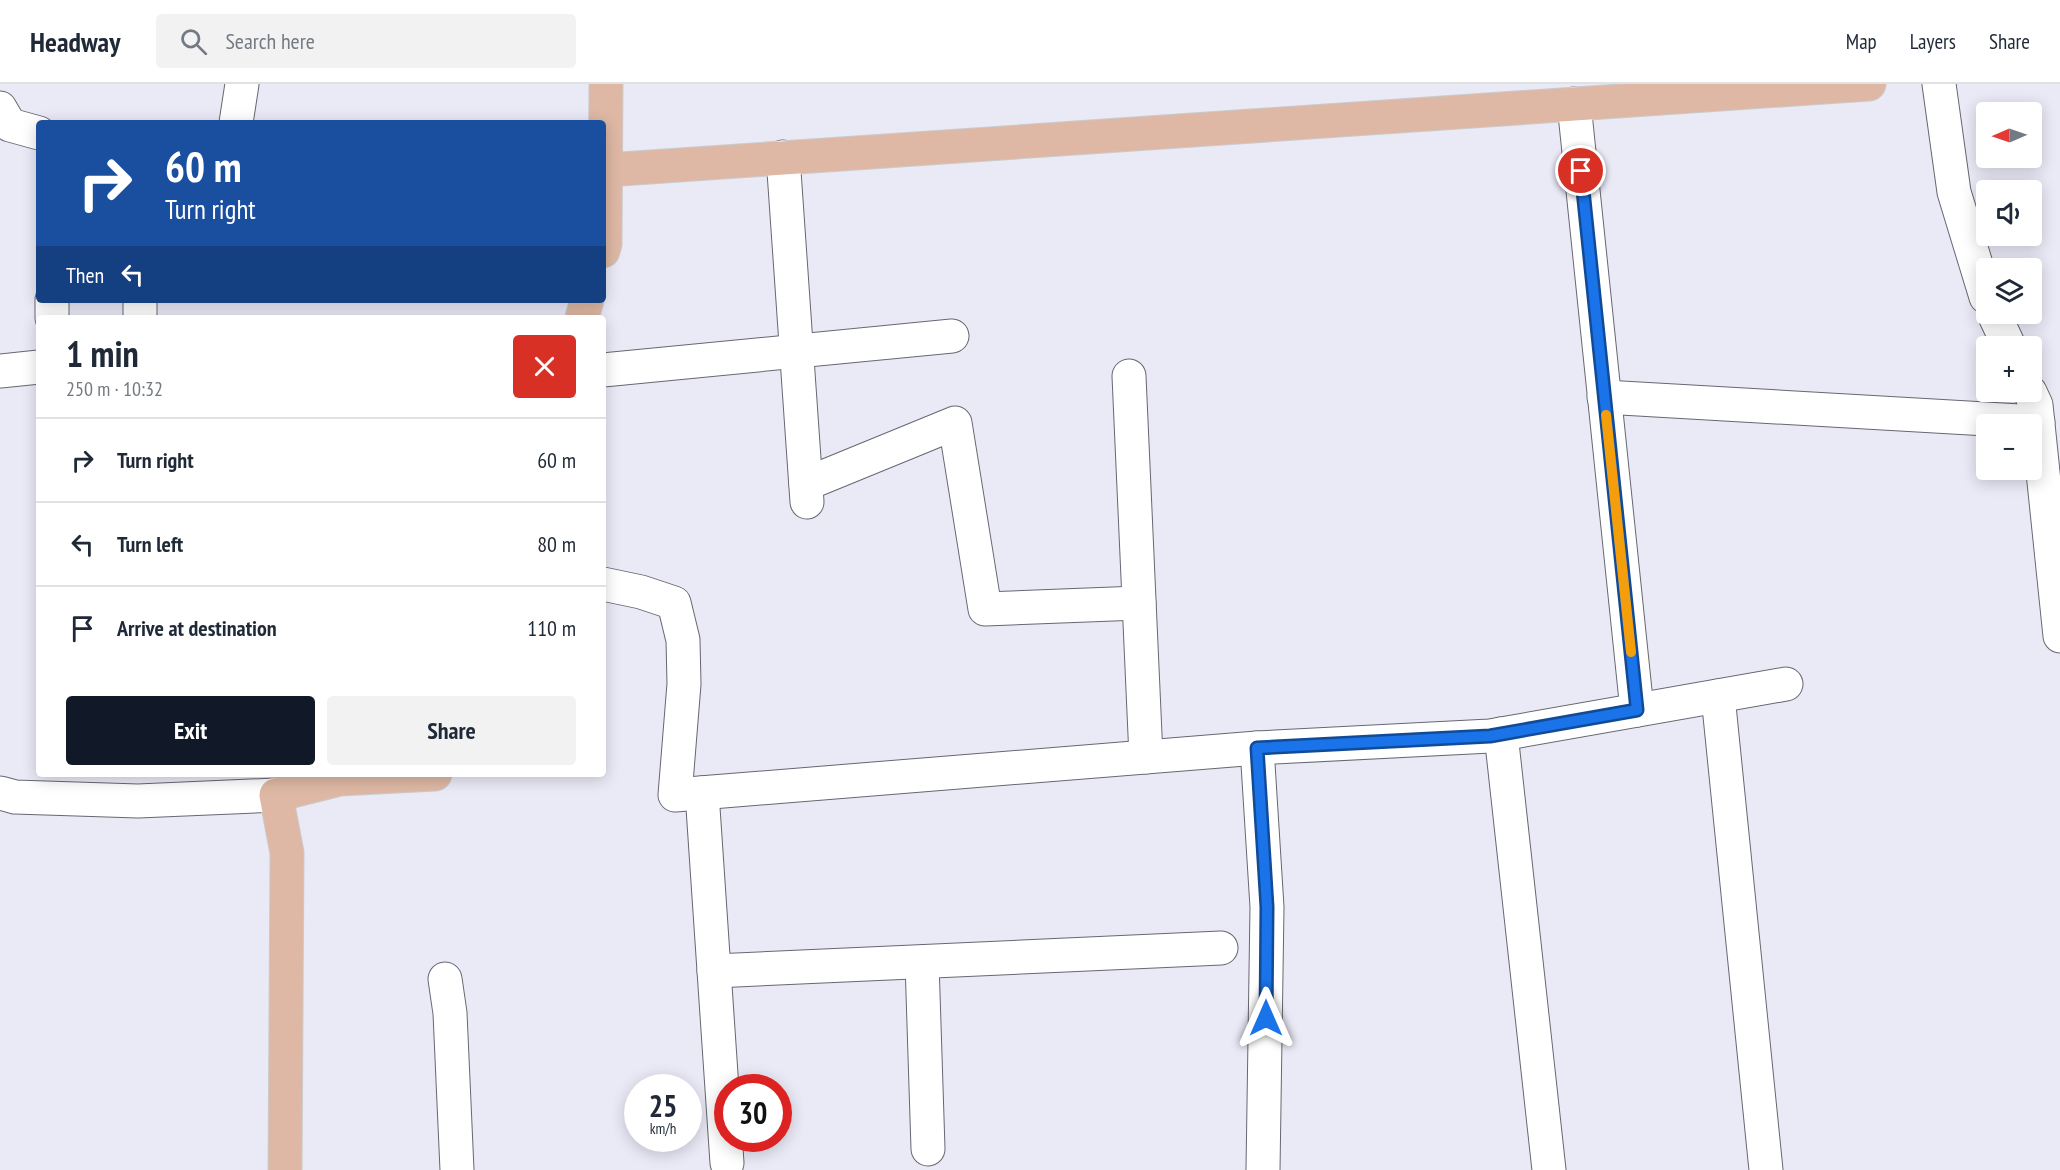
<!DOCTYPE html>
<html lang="en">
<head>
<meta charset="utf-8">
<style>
	body { margin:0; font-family:"PT Sans Narrow",sans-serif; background:#f2f2f3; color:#1f2937; height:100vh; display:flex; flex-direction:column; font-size:22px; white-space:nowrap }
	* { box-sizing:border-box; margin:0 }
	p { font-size:20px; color:#747a83 }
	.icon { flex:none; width:33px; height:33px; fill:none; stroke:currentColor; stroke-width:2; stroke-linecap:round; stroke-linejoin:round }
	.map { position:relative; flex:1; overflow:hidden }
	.sheet { position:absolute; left:36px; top:231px; width:570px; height:462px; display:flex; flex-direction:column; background:#fff; border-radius:6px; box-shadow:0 3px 15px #0003 }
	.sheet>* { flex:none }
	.banner { position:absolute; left:36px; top:36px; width:570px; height:183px; border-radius:6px; box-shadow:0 3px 15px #0003; background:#1a4fa0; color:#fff; overflow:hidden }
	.needle { width:39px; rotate:268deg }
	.fabs { position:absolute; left:1976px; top:18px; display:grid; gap:12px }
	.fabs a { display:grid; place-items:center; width:66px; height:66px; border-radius:6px; background:#fff; box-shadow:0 3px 15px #0003; font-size:30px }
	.speed { position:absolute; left:624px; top:990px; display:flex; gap:12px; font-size:30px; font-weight:700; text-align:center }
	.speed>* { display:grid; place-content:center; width:78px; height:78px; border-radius:50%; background:#fff; box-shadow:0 3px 15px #0003; line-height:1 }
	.speed small { font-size:15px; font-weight:400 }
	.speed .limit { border:9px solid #d22; background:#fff; color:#111 }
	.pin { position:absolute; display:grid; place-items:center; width:51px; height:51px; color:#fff; margin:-26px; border:3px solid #fff; border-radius:50%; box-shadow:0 2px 6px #0007 }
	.me { position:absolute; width:66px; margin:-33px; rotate:0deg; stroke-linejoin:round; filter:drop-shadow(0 0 4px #0008) }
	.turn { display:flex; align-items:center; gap:21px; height:126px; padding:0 30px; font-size:27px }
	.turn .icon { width:78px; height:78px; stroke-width:2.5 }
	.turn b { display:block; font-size:42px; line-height:51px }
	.then { display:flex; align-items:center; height:57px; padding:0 30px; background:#0003; gap:12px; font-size:22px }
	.round { display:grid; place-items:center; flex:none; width:63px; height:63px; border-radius:6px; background:#f2f2f3 }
	.overview { display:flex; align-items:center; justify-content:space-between; height:102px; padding:0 30px }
	h1 { font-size:36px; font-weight:800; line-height:45px }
	.cta { display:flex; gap:12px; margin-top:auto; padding:12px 30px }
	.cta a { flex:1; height:69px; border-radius:6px; background:#111827; color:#fff; font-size:24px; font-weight:800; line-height:69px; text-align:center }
	.cta a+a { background:#f2f2f3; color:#1f2937 }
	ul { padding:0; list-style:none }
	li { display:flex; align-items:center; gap:18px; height:84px; padding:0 30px; border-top:2px solid #e0e1e3 }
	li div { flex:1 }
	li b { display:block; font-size:22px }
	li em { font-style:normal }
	header { display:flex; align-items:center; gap:36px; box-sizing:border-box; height:84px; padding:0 30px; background:#fff; border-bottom:2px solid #e0e1e3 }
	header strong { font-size:28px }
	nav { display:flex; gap:33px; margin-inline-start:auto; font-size:21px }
	.search { width:420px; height:54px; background:#f2f2f3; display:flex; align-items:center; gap:15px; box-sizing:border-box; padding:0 21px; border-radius:6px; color:#747a83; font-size:22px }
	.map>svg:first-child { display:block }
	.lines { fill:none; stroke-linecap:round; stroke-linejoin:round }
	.minor-casing { stroke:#676772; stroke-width:35 }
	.major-casing { stroke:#cbcbcc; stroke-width:35 }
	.minor { stroke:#fff; stroke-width:33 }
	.major { stroke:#deb8a4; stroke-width:33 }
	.route-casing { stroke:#114b97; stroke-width:15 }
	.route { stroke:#1a73e8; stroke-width:10 }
	.slow { stroke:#f59e0b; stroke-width:10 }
</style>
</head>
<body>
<header>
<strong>Headway</strong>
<div class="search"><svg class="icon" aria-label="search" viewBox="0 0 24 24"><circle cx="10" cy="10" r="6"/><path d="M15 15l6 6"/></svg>Search here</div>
<nav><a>Map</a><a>Layers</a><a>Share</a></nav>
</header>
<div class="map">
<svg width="2060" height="1086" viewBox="0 0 2060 1086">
	<rect width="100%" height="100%" fill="#e9eaf6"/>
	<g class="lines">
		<defs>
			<g id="minor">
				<polyline points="1939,0 1954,108 1986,213"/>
				<polyline points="1574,20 1637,626"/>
				<polyline points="0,24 10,41 39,49"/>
				<polyline points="236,39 242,0"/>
				<polyline points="783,73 807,418"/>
				<polyline points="52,216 52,234"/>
				<polyline points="140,216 140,234"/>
				<polyline points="1994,230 2009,262"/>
				<polyline points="603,286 952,252"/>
				<polyline points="0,287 39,283"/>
				<polyline points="1129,292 1146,673"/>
				<polyline points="2030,308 2036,321 2060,552"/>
				<polyline points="1604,313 2038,338"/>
				<polyline points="806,400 955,339 985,525 1139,519"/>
				<polyline points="603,500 641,508 674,519 683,556 684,600 675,711 1257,664 1490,652 1786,600"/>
				<polyline points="1718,612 1766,1086"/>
				<polyline points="1501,650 1549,1086"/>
				<polyline points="1257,664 1267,823 1263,1086"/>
				<polyline points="0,709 15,713 138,717 276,711"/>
				<polyline points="702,709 727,1079"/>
				<polyline points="922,878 928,1065"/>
				<polyline points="714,887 1221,864"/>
				<polyline points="445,895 450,929 457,1086"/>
			</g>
			<g id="major">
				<polyline points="606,86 1869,0"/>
				<polyline points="603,167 605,160 606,0"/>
				<polyline points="582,234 587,216"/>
				<polyline points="285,1086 287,769 276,711 340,695 435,690"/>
			</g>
		</defs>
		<use href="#minor" class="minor-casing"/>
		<use href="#major" class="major-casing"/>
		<use href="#minor" class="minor"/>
		<use href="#major" class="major"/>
	</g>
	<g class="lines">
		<defs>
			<polyline id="route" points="1266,934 1267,823 1257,664 1490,652 1637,626 1581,87"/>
		</defs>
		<use href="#route" class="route-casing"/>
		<use href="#route" class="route"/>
		<polyline class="slow" points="1606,331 1631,568"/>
	</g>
</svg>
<div class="fabs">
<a><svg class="needle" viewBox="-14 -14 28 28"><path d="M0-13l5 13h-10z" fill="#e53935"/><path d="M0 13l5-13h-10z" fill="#747a83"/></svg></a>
<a><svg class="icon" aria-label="sound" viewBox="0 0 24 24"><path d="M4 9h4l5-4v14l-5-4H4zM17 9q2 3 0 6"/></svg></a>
<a><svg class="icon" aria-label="layers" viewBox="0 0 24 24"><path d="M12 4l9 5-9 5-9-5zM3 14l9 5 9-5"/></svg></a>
<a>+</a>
<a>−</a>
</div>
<div class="speed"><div>25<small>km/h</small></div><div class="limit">30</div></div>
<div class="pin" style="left:1581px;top:87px;background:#d93025"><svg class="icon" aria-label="arrive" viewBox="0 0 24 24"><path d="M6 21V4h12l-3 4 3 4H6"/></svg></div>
<svg class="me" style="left:1266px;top:934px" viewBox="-20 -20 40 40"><path d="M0-17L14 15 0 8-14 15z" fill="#1a73e8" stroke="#fff" stroke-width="4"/></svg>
<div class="banner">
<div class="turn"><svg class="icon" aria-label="right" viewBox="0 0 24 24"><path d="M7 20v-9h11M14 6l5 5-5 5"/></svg><div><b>60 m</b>Turn right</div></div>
<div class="then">Then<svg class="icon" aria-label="left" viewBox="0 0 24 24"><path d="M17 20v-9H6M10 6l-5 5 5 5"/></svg></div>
</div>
<section class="sheet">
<div class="overview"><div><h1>1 min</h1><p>250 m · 10:32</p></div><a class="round" style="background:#d93025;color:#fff"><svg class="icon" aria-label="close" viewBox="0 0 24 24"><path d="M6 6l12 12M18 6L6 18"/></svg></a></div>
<ul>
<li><svg class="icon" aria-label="right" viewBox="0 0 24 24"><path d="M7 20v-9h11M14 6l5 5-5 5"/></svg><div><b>Turn right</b></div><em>60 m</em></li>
<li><svg class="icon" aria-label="left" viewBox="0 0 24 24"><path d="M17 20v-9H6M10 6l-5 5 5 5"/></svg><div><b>Turn left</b></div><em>80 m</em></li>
<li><svg class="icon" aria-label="arrive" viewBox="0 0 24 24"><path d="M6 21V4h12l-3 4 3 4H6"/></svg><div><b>Arrive at destination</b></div><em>110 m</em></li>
</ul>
<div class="cta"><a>Exit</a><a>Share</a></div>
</section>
</div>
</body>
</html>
